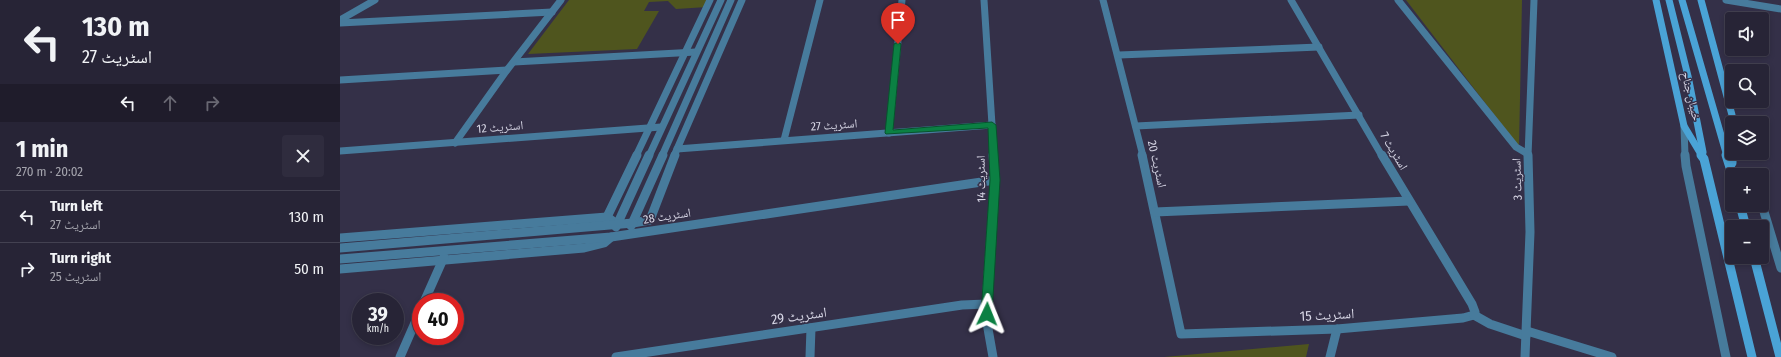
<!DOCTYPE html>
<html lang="en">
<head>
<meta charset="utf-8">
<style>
	body { margin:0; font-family:"Fira Sans Condensed","Noto Naskh Arabic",sans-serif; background:#2f2c3e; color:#f1f3f6; height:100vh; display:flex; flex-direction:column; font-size:15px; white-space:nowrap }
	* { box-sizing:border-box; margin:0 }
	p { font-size:13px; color:#a4a4ad }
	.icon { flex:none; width:22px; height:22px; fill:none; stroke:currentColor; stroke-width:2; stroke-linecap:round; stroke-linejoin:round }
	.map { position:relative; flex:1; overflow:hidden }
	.details { display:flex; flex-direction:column; background:#272436; width:340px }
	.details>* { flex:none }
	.guide { background:#272436; color:#f1f3f6; overflow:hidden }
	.controls { position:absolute; left:1385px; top:12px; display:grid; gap:8px }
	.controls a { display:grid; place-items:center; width:44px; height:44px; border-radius:4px; background:#272436; box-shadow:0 2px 6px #0003,0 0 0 1px #434151; font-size:20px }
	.speed { position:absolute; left:12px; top:293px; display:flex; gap:8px; font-size:20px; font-weight:700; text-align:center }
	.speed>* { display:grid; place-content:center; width:52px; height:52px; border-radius:50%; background:#272436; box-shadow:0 2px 6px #0003,0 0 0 1px #434151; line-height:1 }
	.speed small { font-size:10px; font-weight:400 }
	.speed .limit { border:6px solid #d22; background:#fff; color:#111 }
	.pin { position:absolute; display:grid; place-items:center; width:34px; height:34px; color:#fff; margin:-41px -17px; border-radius:50% 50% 50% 0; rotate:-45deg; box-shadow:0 0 4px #0007 }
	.pin .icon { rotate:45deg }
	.me { position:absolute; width:44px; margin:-22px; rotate:2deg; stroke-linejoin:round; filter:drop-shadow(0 0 3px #0008) }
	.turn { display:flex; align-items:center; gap:14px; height:84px; padding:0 16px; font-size:18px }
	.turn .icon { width:52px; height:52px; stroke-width:2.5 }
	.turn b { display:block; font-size:28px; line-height:34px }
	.lanes { display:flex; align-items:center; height:38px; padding:0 16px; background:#0003; justify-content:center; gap:20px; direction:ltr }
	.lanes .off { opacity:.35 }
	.round { display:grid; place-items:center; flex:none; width:42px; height:42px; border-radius:4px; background:#2f2c3e }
	.overview { display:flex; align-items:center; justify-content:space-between; height:68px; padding:0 16px }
	h1 { font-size:24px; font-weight:700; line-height:30px }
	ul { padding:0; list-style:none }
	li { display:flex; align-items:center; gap:12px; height:52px; padding:0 16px; border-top:1px solid #434151 }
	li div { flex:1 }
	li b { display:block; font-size:15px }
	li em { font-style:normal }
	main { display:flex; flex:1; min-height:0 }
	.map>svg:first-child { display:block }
	.green { fill:#4f551e }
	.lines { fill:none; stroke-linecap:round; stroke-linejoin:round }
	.minor-far1 { stroke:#477b9c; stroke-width:7 }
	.minor { stroke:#477b9c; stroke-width:9 }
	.tertiary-far1 { stroke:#477b9c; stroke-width:7 }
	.tertiary { stroke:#477b9c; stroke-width:9 }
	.secondary-far1 { stroke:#4aa3d6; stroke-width:7 }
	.secondary { stroke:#4aa3d6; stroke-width:9 }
	.route { fill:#0b8043; stroke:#07532c }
	.labels { text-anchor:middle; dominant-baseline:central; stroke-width:3; stroke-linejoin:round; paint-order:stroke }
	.street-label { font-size:12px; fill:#d8d7e6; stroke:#343048 }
	.near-street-label { font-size:14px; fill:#d8d7e6; stroke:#343048 }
</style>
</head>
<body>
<main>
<section class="details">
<div class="guide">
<div class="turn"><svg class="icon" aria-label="left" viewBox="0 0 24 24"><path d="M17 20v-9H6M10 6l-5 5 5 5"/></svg><div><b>130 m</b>اسٹریٹ 27</div></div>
<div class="lanes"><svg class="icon" aria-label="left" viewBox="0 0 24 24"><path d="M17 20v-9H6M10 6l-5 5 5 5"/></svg><svg class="icon off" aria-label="ahead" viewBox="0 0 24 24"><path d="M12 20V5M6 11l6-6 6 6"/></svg><svg class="icon off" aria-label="right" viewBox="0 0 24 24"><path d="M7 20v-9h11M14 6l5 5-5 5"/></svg></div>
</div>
<div class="overview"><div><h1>1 min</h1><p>270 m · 20:02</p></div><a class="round"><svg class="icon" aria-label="close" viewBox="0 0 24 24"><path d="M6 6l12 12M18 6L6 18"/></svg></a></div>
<ul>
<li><svg class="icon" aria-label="left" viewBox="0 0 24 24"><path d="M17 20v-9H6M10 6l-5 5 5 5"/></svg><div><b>Turn left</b><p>اسٹریٹ 27</p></div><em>130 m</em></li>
<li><svg class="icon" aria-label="right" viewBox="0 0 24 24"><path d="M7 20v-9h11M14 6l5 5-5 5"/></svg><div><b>Turn right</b><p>اسٹریٹ 25</p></div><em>50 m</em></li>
</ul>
</section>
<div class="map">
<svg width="1441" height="357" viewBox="0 0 1441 357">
	<rect width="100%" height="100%" fill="#343048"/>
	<g class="green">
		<polygon points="229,0 371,0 367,7 336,9 328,1 309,2 304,11 319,11 297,49 188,54"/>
		<polygon points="1066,0 1182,0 1179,147"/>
		<polygon points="969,344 966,357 824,357"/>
	</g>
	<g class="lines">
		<g class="minor-far1">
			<polyline points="644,0 654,156"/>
			<polyline points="763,0 803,156"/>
			<polyline points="951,0 1042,156"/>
			<polyline points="1058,0 1176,147 1188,154"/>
			<polyline points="1386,0 1441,9"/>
			<polyline points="0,20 35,0"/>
			<polyline points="0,23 212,12"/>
			<polyline points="779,55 979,47"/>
			<polyline points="174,62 356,52"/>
			<polyline points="0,80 167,70"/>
			<polyline points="796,126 1019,115"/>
			<polyline points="1344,126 1345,156"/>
			<polyline points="549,133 562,0"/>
			<polyline points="444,140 480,0"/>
			<polyline points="115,143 167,70 221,0"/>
			<polyline points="337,149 652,125"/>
			<polyline points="0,151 321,127"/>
			<polyline points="296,156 370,0"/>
			<polyline points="334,156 402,0"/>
			<polyline points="1188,156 1194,0"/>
		</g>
		<g class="minor">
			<polyline points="653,155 655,180"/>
			<polyline points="802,155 841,334 997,329 1123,318 1134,315"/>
			<polyline points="1042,155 1132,304 1135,312 1134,315"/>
			<polyline points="1345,155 1346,166 1386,357"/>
			<polyline points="1422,205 1441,268"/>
			<polyline points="815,212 1069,201"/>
			<polyline points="267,217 297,155"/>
			<polyline points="293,223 310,220 335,155"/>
			<polyline points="0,238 267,217 277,224"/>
			<polyline points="0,269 244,248 264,243 271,237"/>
			<polyline points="84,302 104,257"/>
			<polyline points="1134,315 1150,324 1186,336"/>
			<polyline points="1187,331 1272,357"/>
			<polyline points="60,357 81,309"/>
			<polyline points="276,357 622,305 646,304"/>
			<polyline points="470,357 471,328"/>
			<polyline points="990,357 997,329"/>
			<polyline points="1185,357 1190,232 1188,155"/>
		</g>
		<g class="tertiary-far1">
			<polyline points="309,156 381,0"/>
			<polyline points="322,156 391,0"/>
		</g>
		<g class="tertiary">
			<polyline points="291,226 323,155"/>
			<polyline points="276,227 309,155"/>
			<polyline points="0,248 293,223"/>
			<polyline points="0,259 271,237 655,180 646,304 647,323 653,357"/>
		</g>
		<g class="secondary-far1">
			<polyline points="1316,0 1344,126 1362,156"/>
			<polyline points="1329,0 1348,76 1363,152"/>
			<polyline points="1342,0 1387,156"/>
			<polyline points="1361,0 1392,115 1392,156"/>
		</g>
		<g class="secondary">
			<polyline points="1361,155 1364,159 1412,357"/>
			<polyline points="1386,155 1392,174"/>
			<polyline points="1392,155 1392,163"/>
			<polyline points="1400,205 1406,227"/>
			<polyline points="1414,257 1440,357"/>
		</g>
	</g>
	<polygon class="route" points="558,42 561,44 553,130 652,122 656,125 660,180 652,314 651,317 647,318 643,317 641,314 650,180 648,128 546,134 545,133 554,44"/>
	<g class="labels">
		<g class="street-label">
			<text transform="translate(1351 96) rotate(76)">خیبان جناح</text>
			<text transform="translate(494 125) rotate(-4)">اسٹریٹ 27</text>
			<text transform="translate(160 127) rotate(-5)">اسٹریٹ 12</text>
			<text transform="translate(1054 151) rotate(59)">اسٹریٹ 7</text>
			<text transform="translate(817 164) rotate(77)">اسٹریٹ 20</text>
			<text transform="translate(641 179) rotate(-91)">اسٹریٹ 14</text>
			<text transform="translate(1177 179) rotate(-92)">اسٹریٹ 3</text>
			<text transform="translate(327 216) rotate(-9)">اسٹریٹ 28</text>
		</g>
		<g class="near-street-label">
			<text transform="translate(987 315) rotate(-3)">اسٹریٹ 15</text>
			<text transform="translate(459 316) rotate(-8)">اسٹریٹ 29</text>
		</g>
	</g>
</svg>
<div class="controls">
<a><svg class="icon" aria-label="sound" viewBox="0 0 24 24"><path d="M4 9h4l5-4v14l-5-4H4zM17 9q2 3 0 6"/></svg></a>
<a><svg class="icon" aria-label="search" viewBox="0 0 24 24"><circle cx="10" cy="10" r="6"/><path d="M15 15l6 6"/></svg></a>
<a><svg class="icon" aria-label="layers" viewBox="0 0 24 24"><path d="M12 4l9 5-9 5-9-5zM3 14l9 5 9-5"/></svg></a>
<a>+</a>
<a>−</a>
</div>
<div class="speed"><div>39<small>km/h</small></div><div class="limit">40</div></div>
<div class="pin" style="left:558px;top:44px;background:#d93025"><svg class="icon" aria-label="arrive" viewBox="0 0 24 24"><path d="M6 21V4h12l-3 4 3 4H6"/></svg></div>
<svg class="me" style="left:647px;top:314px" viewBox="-20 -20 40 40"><path d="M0-17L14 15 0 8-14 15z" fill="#0b8043" stroke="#fff" stroke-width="4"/></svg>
</div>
</main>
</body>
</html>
